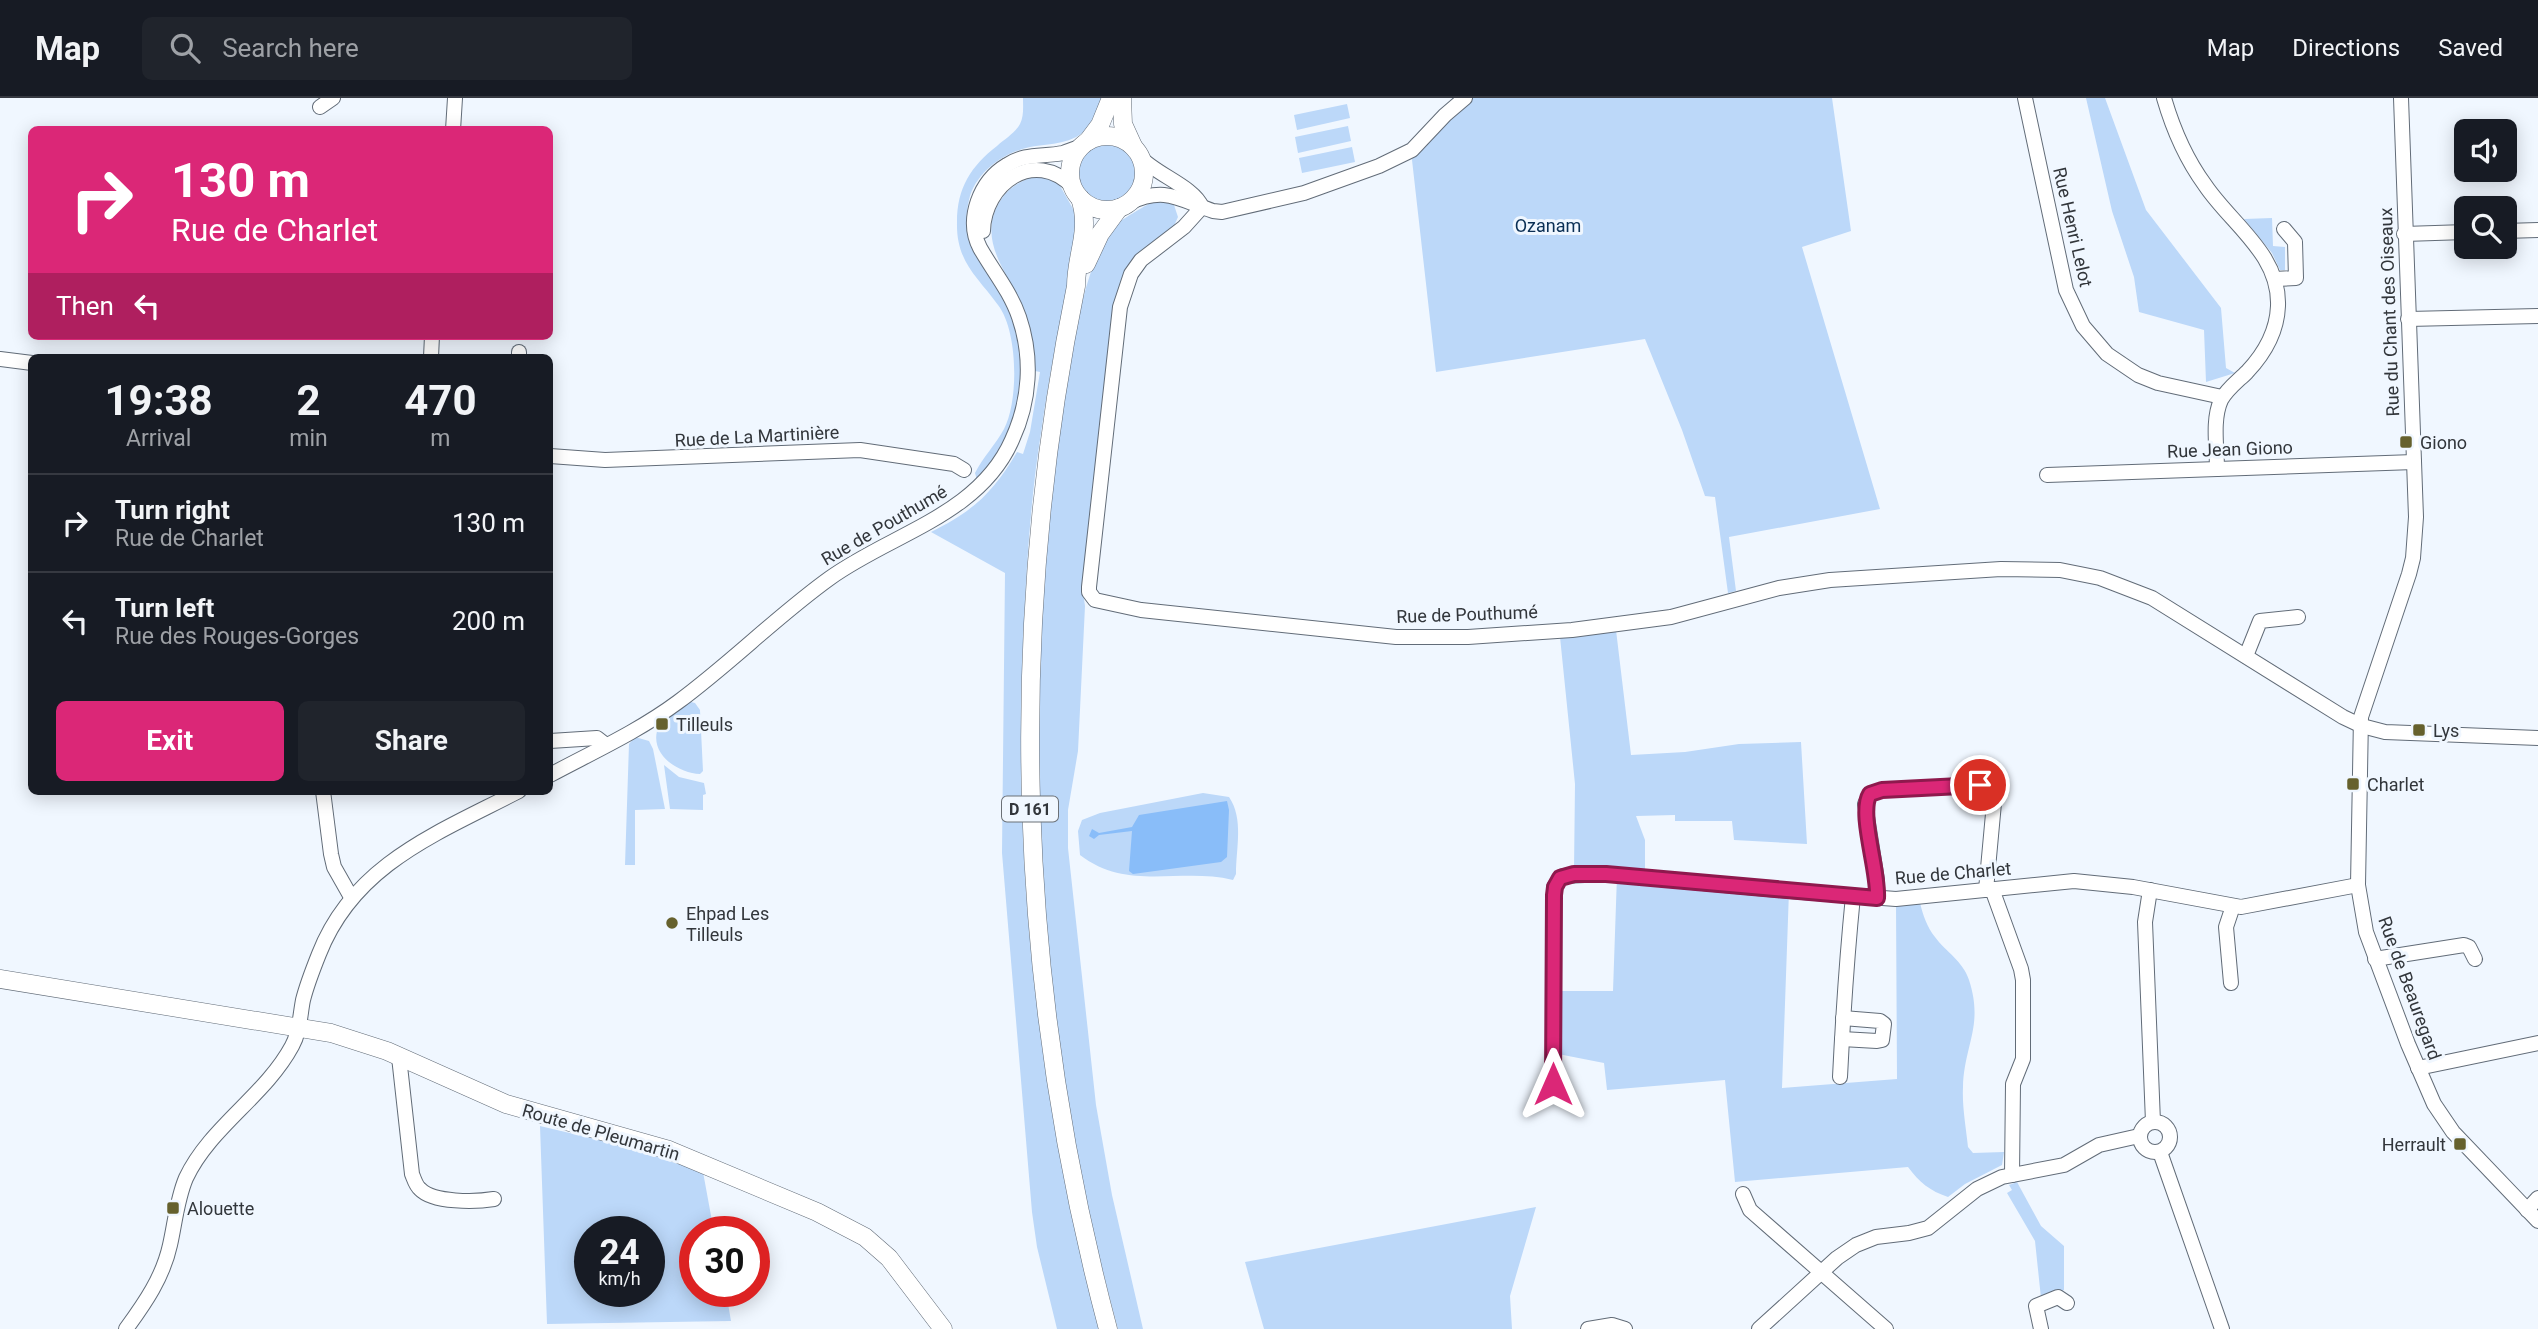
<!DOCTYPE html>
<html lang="en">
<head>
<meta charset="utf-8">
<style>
	body { margin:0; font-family:Roboto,sans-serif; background:#20242c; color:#f1f3f6; height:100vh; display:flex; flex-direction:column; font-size:26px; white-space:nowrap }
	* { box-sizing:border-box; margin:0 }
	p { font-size:23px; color:#9ea1a6 }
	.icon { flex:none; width:38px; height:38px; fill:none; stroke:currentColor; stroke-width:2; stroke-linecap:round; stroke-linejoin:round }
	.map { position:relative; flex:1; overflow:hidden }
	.side { position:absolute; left:28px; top:256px; width:525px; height:441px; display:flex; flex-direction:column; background:#171b24; border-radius:10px; box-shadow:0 4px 18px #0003 }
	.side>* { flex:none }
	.guide { position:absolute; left:28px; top:28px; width:525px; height:214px; border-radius:10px; box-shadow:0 4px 18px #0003; background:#db2777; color:#fff; overflow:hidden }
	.controls { position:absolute; left:2454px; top:21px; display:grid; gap:14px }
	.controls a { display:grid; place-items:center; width:63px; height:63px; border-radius:10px; background:#171b24; box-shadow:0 4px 18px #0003; font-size:35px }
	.speed { position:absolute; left:574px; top:1118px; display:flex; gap:14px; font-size:35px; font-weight:700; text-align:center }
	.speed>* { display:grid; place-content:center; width:91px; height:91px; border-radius:50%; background:#171b24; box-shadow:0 4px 18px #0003; line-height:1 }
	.speed small { font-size:18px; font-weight:400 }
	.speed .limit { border:10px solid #d22; background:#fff; color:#111 }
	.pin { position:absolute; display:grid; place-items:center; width:60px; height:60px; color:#fff; margin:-30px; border:4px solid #fff; border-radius:50%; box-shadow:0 2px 7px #0007 }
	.me { position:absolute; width:77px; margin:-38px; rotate:0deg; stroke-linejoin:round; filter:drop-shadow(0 0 5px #0008) }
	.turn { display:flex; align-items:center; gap:24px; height:147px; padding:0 28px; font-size:32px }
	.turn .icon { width:91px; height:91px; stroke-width:2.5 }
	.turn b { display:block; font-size:49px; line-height:60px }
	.then { display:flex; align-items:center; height:66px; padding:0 28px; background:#0003; gap:14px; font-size:26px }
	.eta { display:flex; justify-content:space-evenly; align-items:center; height:119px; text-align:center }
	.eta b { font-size:42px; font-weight:700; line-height:49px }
	.primary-button { display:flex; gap:14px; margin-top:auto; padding:14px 28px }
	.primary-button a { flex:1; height:80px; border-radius:10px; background:#db2777; color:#fff; font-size:28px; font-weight:700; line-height:80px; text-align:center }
	.primary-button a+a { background:#20242c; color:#f1f3f6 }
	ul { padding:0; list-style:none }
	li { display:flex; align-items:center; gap:21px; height:98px; padding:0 28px; border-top:2px solid #363941 }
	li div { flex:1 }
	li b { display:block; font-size:26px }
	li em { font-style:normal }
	header { display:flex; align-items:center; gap:42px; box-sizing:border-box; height:98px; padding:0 35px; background:#171b24; border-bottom:2px solid #363941 }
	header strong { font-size:33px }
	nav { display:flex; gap:38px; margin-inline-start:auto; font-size:24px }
	.search { width:490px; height:63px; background:#20242c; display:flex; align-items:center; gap:18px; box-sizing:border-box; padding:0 24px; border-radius:10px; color:#9ea1a6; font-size:26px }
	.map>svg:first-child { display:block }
	.green { fill:#bcd8f9; fill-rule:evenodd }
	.water { fill:#89bdf9 }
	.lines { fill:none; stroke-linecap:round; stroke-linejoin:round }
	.minor-casing { stroke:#626c78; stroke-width:16 }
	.major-casing { stroke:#626c78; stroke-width:19 }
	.minor { stroke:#fff; stroke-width:14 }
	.major { stroke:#fff; stroke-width:18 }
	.route-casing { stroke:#8e194d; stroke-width:18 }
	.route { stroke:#db2777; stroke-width:12 }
	.poi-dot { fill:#66612d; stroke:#f0f7ff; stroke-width:2.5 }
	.labels { text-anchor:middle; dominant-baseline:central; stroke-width:6; stroke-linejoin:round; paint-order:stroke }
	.shield { fill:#f0f7ff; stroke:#6b7076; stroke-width:2 }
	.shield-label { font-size:16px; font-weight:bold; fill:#32363b }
	.park-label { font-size:18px; fill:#0a2f55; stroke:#f0f7ff }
	.street-label { font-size:18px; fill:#32363b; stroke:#f0f7ff }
	.poi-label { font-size:18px; fill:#32363b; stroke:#f0f7ff; text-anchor:start }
</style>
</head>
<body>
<header>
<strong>Map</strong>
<div class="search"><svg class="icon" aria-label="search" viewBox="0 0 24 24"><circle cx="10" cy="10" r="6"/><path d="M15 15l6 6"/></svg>Search here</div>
<nav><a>Map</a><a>Directions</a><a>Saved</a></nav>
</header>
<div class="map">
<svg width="2538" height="1231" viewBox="0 0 2538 1231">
	<rect width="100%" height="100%" fill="#f0f7ff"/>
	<g class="green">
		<path d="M1023,0H1103C1099,9 1096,21 1089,29C1072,47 1052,45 1030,49C1004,54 975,75 969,102C958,148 987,168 1006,204C1027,243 1027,299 1007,338C999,354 988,368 977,382L975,375C983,359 996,346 1004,331C1019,302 1018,233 998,207C977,178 956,164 957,124C957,90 971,68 997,48C1005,41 1015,35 1020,26C1024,18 1023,9 1023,0Z"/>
		<polygon points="1455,0 1832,0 1851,133 1802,149 1880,411 1729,439 1736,493 1728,495 1715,399 1705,398 1682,332 1645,241 1436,274 1412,62 1416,40"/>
		<polygon points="2086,0 2105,0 2146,112 2221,210 2226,270 2235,275 2206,284 2204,232 2139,214 2134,179 2112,113"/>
		<polygon points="1347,6 1350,20 1297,32 1294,17"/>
		<polygon points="1348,28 1351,43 1298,55 1295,39"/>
		<circle cx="1107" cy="75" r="29"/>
		<polygon points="1352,49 1355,64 1302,75 1299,60"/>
		<path d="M1033,79L1053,80L1059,86L1076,116L1078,139C1064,205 1050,270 1041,335C1031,397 1027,461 1024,523C1011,762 1038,999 1099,1231H1057L1037,1149L1032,1114L1002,755L1005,475L931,434C973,413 993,395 1017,354L1023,356L1030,334L1040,274L1035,273C1034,251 1032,230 1023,209C1008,175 977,143 999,105C1007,91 1018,84 1033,79Z"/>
		<path d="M1154,103H1167L1174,107L1178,119L1173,130L1144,151L1130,168L1082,488L1085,508L1078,653L1068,712V750L1096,1007L1112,1097L1143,1231H1118C1049,982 1023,716 1045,458C1049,421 1054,385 1058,348C1065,296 1080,157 1119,124C1123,121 1148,106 1154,103Z"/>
		<polygon points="2272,120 2273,148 2285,149 2285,172 2280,172 2272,155 2244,121"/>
		<polygon points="1616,532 1631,657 1685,654 1739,646 1801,644 1807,746 1734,742 1732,723 1675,723 1675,717 1636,718 1645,742 1645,774 1574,772 1575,686 1560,539"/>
		<path d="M691,604L695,605L700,612L703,673L700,676C679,675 651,658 657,633C659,621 680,608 691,604Z"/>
		<polygon points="635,639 649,643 653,651 665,711 635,712 635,767 625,767 629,646"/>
		<polygon points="664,667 679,679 704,685 706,696 703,697 703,712 670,711"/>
		<path d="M1203,695L1229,699C1244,721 1236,750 1236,776L1233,782C1180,769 1128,794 1080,757L1078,733L1082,722L1100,715Z"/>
		<path d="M1617,777L1789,793L1782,990L1897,981L1896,807L1920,805C1923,817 1927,829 1935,839C1946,854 1963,863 1969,882C1984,928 1964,947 1963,989C1962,1009 1966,1029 1968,1049L1973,1055L2004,1054L2002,1067L1965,1086L1948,1099C1930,1093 1919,1084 1908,1069L1735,1084L1725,982L1607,992L1604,965L1553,955V893H1613Z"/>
		<path d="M540,1028L629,1049L703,1074L714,1134H695V1194H726L731,1223L547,1226ZM590,1134H649V1194H590Z"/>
		<polygon points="2017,1084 2041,1128 2064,1148 2064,1192 2041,1200 2035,1143 2007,1095 2012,1092 2009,1087"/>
		<polygon points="1536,1109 1510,1198 1512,1231 1264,1231 1245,1164"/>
	</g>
	<polygon class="water" points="1227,703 1229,712 1227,759 1221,764 1133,776 1129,773 1132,733 1099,737 1094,741 1089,738 1092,731 1099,735 1132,729 1139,717"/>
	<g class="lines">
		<defs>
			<g id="minor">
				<polyline points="2025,0 2066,192 2083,228 2107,256 2138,277 2158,285 2222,299"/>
				<path d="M2164,0C2173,31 2186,61 2205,87C2231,126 2280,156 2278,208C2277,234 2265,255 2247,274C2238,283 2227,291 2221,302C2212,322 2217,349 2217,371"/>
				<polyline points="2401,0 2416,419 2413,460 2409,476 2361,619 2358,787 2366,834 2408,946 2434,1006 2453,1034 2538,1123"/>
				<polyline points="320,9 333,0"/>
				<polyline points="453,32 455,0"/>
				<path d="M1140,59C1157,77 1194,89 1202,109"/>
				<path d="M1129,105C1165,88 1178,101 1213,113L1222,114L1304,95L1379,68L1412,52L1445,17L1465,0"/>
				<polyline points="1202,109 1184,129 1141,162 1131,176 1120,209 1089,489 1089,494 1095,502 1141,512 1396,539 1468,539 1572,532 1671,519 1779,490 1830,482 2001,471 2060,472 2100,480 2152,500 2343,619 2362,628 2385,634 2538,640"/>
				<path d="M983,133C984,86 1034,49 1073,89"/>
				<polyline points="2504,133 2538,132"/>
				<polyline points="2404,136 2466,134"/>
				<polyline points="2275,181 2296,180 2295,144 2284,131"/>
				<polyline points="2408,221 2538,218"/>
				<polyline points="519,254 519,259"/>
				<polyline points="431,259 432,238"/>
				<polyline points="0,261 32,265"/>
				<polyline points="550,358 605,362 860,352 954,366 964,372"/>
				<polyline points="2047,377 2414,364"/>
				<polyline points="2246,558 2260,523 2298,519"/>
				<polyline points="550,643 597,640 606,647"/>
				<path d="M550,677C593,654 639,633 678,604C731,565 777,518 830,480C891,436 979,417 1012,342C1030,303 1033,260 1019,219C1010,193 993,173 980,150C965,121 980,83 1007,67C1025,55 1042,59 1063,55C1069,53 1076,50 1083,48"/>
				<polyline points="323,693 331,756 334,769 351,799"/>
				<polyline points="1992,791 2021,871 2023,882 2023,961 2013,986 2012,1077"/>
				<polyline points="2150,792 2145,824 2153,1024"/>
				<path d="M1877,800V782L1865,706L1870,696L1882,692L1974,687C1986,688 1993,693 1994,705L1986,792"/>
				<polyline points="2375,861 2464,847 2469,849 2475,861"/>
				<polyline points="2231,885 2226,829 2233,808"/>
				<polyline points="1842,941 1877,943 1882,942 1884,926 1880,923 1843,920"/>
				<path d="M399,959L412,1076C414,1081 416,1088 420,1091C433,1105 476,1104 494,1101"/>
				<polyline points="2418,970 2538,945"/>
				<path d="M1840,979C1843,918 1847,858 1853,798"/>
				<polyline points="1559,998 1554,991 1553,978 1554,797 1554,789 1563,778 1606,776 1789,793 1896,801 2074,783 2133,789 2241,809 2358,787"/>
				<circle cx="2155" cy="1039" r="15"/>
				<polyline points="2160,1054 2222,1231"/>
				<polyline points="1743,1096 1750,1112 1886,1231"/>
				<polyline points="2527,1112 2538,1100"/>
				<path d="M126,1231C145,1205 163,1179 170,1147C175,1125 177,1101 186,1080C210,1029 265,998 292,948C300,934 300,917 303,902C307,886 313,871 319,856C354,766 438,735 519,693"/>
				<polyline points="1588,1231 1612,1227 1625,1231"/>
				<polyline points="1759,1231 1837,1160 1856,1147 1876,1139 1909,1135 1928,1130 1977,1091 2002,1079 2064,1067 2099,1047 2139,1038"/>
				<polyline points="2041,1231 2036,1208 2058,1199 2067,1205"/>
			</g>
			<g id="major">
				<polyline points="1122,0 1123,26 1133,48"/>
				<circle cx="1107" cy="75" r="37"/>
				<polyline points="1088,43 1100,27 1111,0"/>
				<path d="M1080,100C1091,133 1076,156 1076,188C1005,534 1017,890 1108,1231"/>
				<polyline points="1086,166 1100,136 1119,110"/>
				<polyline points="0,881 331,935 387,953 506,1006 669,1052 817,1114 865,1139 889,1160 943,1231"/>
			</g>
		</defs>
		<use href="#minor" class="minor-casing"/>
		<use href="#major" class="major-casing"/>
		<use href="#minor" class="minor"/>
		<use href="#major" class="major"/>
	</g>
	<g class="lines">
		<defs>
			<path id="route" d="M1553,986L1554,797L1555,789L1560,780L1574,776H1606L1877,800C1879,773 1858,715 1870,696L1882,692L1980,687"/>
		</defs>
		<use href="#route" class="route-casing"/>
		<use href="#route" class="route"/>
	</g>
	<g class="poi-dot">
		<rect x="2399" y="337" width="14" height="14" rx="3.5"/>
		<rect x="655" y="619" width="14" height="14" rx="3.5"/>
		<rect x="2412" y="625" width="14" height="14" rx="3.5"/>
		<rect x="2346" y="679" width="14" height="14" rx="3.5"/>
		<circle cx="672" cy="825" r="7"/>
		<rect x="2453" y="1039" width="14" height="14" rx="3.5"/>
		<rect x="166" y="1103" width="14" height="14" rx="3.5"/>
	</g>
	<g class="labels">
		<rect class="shield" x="1002" y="698.5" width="56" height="25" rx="5"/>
		<g class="shield-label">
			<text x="1030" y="711">D 161</text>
		</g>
		<g class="park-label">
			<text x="1548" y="127">Ozanam</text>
		</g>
		<g class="street-label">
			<text transform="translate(2073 129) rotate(77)">Rue Henri Lelot</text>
			<text transform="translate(2389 214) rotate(-92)">Rue du Chant des Oiseaux</text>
			<text transform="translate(757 338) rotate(-3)">Rue de La Martinière</text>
			<text transform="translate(2230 351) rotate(-2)">Rue Jean Giono</text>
			<text transform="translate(884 427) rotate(-30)">Rue de Pouthumé</text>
			<text transform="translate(1467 516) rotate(-2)">Rue de Pouthumé</text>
			<text transform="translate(1953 775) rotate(-5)">Rue de Charlet</text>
			<text transform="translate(2410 890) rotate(70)">Rue de Beauregard</text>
			<text transform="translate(601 1034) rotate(16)">Route de Pleumartin</text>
		</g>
		<g class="poi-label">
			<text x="2420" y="344">Giono</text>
			<text x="676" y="626">Tilleuls</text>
			<text x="2433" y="632">Lys</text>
			<text x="2367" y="686">Charlet</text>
			<text x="686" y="815">Ehpad Les<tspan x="686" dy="21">Tilleuls</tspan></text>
			<text x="2446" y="1046" text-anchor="end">Herrault</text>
			<text x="187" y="1110">Alouette</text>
		</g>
	</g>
</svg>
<div class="controls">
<a><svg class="icon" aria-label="sound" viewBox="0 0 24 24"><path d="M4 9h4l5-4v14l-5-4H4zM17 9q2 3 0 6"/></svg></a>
<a><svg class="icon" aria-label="search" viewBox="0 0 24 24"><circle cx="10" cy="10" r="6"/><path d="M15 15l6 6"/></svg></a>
</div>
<div class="speed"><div>24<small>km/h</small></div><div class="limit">30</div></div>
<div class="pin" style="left:1980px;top:687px;background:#d93025"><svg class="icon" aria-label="arrive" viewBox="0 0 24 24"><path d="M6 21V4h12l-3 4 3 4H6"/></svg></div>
<svg class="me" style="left:1553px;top:986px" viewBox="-20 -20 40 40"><path d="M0-17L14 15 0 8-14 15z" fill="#db2777" stroke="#fff" stroke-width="4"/></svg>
<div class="guide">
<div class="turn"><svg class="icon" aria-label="right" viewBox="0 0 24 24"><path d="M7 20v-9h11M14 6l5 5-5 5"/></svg><div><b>130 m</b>Rue de Charlet</div></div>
<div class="then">Then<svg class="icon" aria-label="left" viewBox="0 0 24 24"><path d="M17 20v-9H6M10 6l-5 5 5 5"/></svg></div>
</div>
<section class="side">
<div class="eta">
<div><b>19:38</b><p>Arrival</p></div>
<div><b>2</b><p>min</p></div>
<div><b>470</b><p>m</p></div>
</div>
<ul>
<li><svg class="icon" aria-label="right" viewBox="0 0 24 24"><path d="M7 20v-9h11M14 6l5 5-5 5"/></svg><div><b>Turn right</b><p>Rue de Charlet</p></div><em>130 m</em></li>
<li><svg class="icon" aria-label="left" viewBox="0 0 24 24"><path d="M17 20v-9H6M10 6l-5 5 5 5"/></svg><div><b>Turn left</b><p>Rue des Rouges-Gorges</p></div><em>200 m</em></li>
</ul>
<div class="primary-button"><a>Exit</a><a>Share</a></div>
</section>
</div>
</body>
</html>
